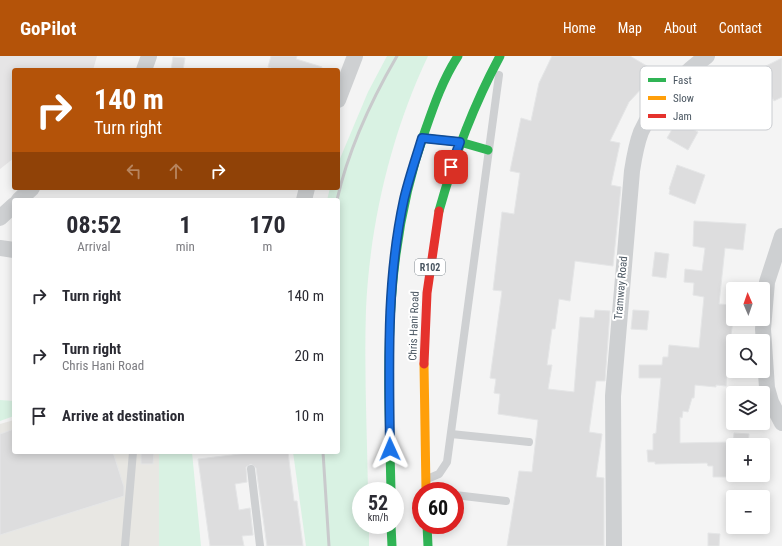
<!DOCTYPE html>
<html lang="en">
<head>
<meta charset="utf-8">
<style>
	body { margin:0; font-family:"Roboto Condensed",sans-serif; background:#f2f2f3; color:#2b2b33; height:100vh; display:flex; flex-direction:column; font-size:15px; white-space:nowrap }
	* { box-sizing:border-box; margin:0 }
	p { font-size:13px; color:#7c7c81 }
	.icon { flex:none; width:22px; height:22px; fill:none; stroke:currentColor; stroke-width:2; stroke-linecap:round; stroke-linejoin:round }
	.map { position:relative; flex:1; overflow:hidden }
	.details { position:absolute; left:12px; top:142px; width:328px; height:256px; display:flex; flex-direction:column; background:#fff; border-radius:4px; box-shadow:0 2px 10px #0003 }
	.details>* { flex:none }
	.guide { position:absolute; left:12px; top:12px; width:328px; height:122px; border-radius:4px; box-shadow:0 2px 10px #0003; background:#b45309; color:#fff; overflow:hidden }
	.needle { width:26px; rotate:358deg }
	.buttons { position:absolute; left:726px; top:226px; display:grid; gap:8px }
	.buttons a { display:grid; place-items:center; width:44px; height:44px; border-radius:4px; background:#fff; box-shadow:0 2px 10px #0003; font-size:20px }
	.speed { position:absolute; left:352px; top:426px; display:flex; gap:8px; font-size:20px; font-weight:700; text-align:center }
	.speed>* { display:grid; place-content:center; width:52px; height:52px; border-radius:50%; background:#fff; box-shadow:0 2px 10px #0003; line-height:1 }
	.speed small { font-size:10px; font-weight:400 }
	.speed .limit { border:6px solid #d22; background:#fff; color:#111 }
	.pin { position:absolute; display:grid; place-items:center; width:34px; height:34px; color:#fff; margin:-17px; border-radius:8px; box-shadow:0 2px 6px #0006 }
	.me { position:absolute; width:44px; margin:-22px; rotate:359deg; stroke-linejoin:round; filter:drop-shadow(0 0 3px #0008) }
	.turn { display:flex; align-items:center; gap:14px; height:84px; padding:0 16px; font-size:18px }
	.turn .icon { width:52px; height:52px; stroke-width:2.5 }
	.turn b { display:block; font-size:28px; line-height:34px }
	.lanes { display:flex; align-items:center; height:38px; padding:0 16px; background:#0003; justify-content:center; gap:20px; direction:ltr }
	.lanes .off { opacity:.35 }
	.eta { display:flex; justify-content:space-evenly; align-items:center; height:68px; text-align:center }
	.eta b { font-size:24px; font-weight:700; line-height:28px }
	ul { padding:0; list-style:none }
	li { display:flex; align-items:center; gap:12px; height:60px; padding:0 16px }
	li div { flex:1 }
	li b { display:block; font-size:15px }
	li em { font-style:normal }
	header { display:flex; align-items:center; gap:24px; box-sizing:border-box; height:56px; padding:0 20px; background:#b45309; color:#fff }
	header strong { font-size:19px }
	nav { display:flex; gap:22px; margin-inline-start:auto; font-size:14px }
	.map>svg:first-child { display:block }
	.commercial { fill:#e8e7e3 }
	.education { fill:#e6e5e6 }
	.green { fill:#d9f2e3 }
	.building { fill:#ddddde; stroke:#e5e6e7 }
	.lines { fill:none; stroke-linecap:round; stroke-linejoin:round }
	.lane { stroke:#ced0d2; stroke-width:8 }
	.street { stroke:#ced0d2; stroke-width:16 }
	.fast { stroke:#30b455; stroke-width:9 }
	.slow { stroke:#ff9f0a; stroke-width:9 }
	.jam { stroke:#e5322d; stroke-width:9 }
	.rail { stroke:#c9cacc; stroke-width:3 }
	.route-casing { stroke:#114b97; stroke-width:10 }
	.route { stroke:#1a73e8; stroke-width:7 }
	.labels { text-anchor:middle; dominant-baseline:central; stroke-width:4; stroke-linejoin:round; paint-order:stroke }
	.shield { fill:#fff; stroke:#808990; stroke-width:1 }
	.shield-label { font-size:10px; font-weight:bold; fill:#4a5661 }
	.street-label { font-size:11px; fill:#4a5661; stroke:#fff }
	.key { fill:#fff; stroke:#c9ccd0; stroke-width:1 }
	.key-label { font-size:11px; fill:#4a5661 }
</style>
</head>
<body>
<header>
<strong>GoPilot</strong>
<nav><a>Home</a><a>Map</a><a>About</a><a>Contact</a></nav>
</header>
<div class="map">
<svg width="782" height="490" viewBox="0 0 782 490">
	<rect width="100%" height="100%" fill="#f4f4f4"/>
	<polygon class="commercial" points="14,364 14,396 159,396 159,490 0,490 0,368"/>
	<polygon class="education" points="0,0 97,0 93,14 14,14 14,102 0,113"/>
	<g class="green">
		<path d="M387,0H428C391,78 370,167 366,253C364,313 367,374 368,435H361V469H369V490H306L293,396H338V144H327L330,132H338L339,105L368,36Z"/>
		<polygon points="0,344 14,345 14,360 0,365"/>
		<polygon points="159,396 192,396 201,490 159,490"/>
	</g>
	<g class="building">
		<polygon points="271,0 297,0 296,3 322,11 321,14 277,14 268,11"/>
		<polygon points="552,0 630,0 657,16 629,46 610,85 620,87 611,129 621,131 613,210 575,205 570,245 559,243 555,273 552,273 547,309 552,309 548,333 574,336 580,261 594,262 595,254 610,255 605,325 596,325 589,376 602,378 596,421 604,422 604,490 507,490 519,415 532,416 538,364 498,358 500,338 494,337 496,323 490,322 502,235 493,234 502,156 514,158 520,117 510,115 521,62 531,65 539,27"/>
		<polygon points="173,1 185,2 183,14 171,14"/>
		<polygon points="782,2 782,41 774,45 758,14"/>
		<polygon points="677,65 698,76 688,94 667,82"/>
		<polygon points="677,109 705,119 695,148 669,138 670,134 669,133"/>
		<polygon points="694,165 746,168 743,194 725,192 719,248 733,249 733,265 727,306 726,330 716,329 716,331 695,329 694,342 692,342 688,356 683,355 682,362 680,361 680,387 733,386 733,411 728,409 728,421 713,421 713,410 708,410 707,407 655,408 655,406 648,406 647,394 653,394 653,378 656,377 661,322 639,322 639,309 662,309 663,301 668,301 669,289 699,292 704,241 693,239 694,227 684,226 685,213 702,215 705,192 693,190"/>
		<polygon points="655,196 669,198 666,222 652,220"/>
		<polygon points="633,254 649,255 647,274 631,273"/>
		<polygon points="14,373 14,396 113,396 124,431 124,440 0,479 0,378"/>
		<polygon points="734,377 749,378 748,389 733,389"/>
		<polygon points="141,396 154,396 153,408 141,408"/>
		<polygon points="257,396 288,396 294,445 297,445 303,490 267,490 256,412 251,408 246,411 247,426 235,428 239,454 250,452 253,479 242,480 244,490 210,490 198,403"/>
		<polygon points="708,477 720,478 719,490 708,490"/>
	</g>
	<g class="lines">
		<g class="lane">
			<polyline points="451,378 529,386"/>
			<polyline points="251,413 260,490"/>
			<polyline points="427,423 439,418 447,406 499,19"/>
			<polyline points="455,439 506,445"/>
			<polyline points="125,490 133,396"/>
		</g>
		<g class="street">
			<polyline points="144,14 149,0"/>
			<polyline points="338,44 355,0"/>
			<polyline points="19,144 32,132"/>
			<polyline points="304,144 307,132"/>
			<polyline points="0,162 14,149"/>
			<polyline points="782,180 767,226 763,273 767,332 771,346 782,367"/>
			<polyline points="0,192 14,194"/>
			<path d="M614,490L613,340L632,115C634,102 636,89 641,76C654,47 681,19 707,0"/>
		</g>
		<g class="fast">
			<polyline points="422,82 460,86 488,94"/>
			<path d="M439,155C454,101 473,50 500,0"/>
			<path d="M391,435C388,308 382,197 425,75C434,49 443,23 458,0"/>
			<polyline points="391,469 392,490"/>
			<polyline points="427,469 428,490"/>
		</g>
		<polyline class="slow" points="424,308 426,435"/>
		<polyline class="jam" points="424,308 427,237 439,155"/>
		<g class="rail">
			<path d="M337,144C348,95 372,43 397,0"/>
			<polyline points="323,396 329,490"/>
		</g>
	</g>
	<g class="lines">
		<defs>
			<path id="route" d="M390,393C389,308 386,226 404,143C409,122 416,102 422,82L460,86L451,111"/>
		</defs>
		<use href="#route" class="route-casing"/>
		<use href="#route" class="route"/>
	</g>
	<g class="labels">
		<rect class="shield" x="415" y="203" width="30" height="16" rx="3"/>
		<g class="shield-label">
			<text x="430" y="211">R102</text>
		</g>
		<g class="street-label">
			<text transform="translate(621 232) rotate(-85)">Tramway Road</text>
			<text transform="translate(414 270) rotate(-88)">Chris Hani Road</text>
		</g>
	</g>
	<rect x="640" y="10" width="132" height="64" rx="6" class="key"/>
	<rect x="648" y="22" width="18" height="4" fill="#30b455"/>
	<rect x="648" y="40" width="18" height="4" fill="#ff9f0a"/>
	<rect x="648" y="58" width="18" height="4" fill="#e5322d"/>
	<g class="key-label">
		<text x="673" y="28">Fast</text>
		<text x="673" y="46">Slow</text>
		<text x="673" y="64">Jam</text>
	</g>
</svg>
<div class="buttons">
<a><svg class="needle" viewBox="-14 -14 28 28"><path d="M0-13l5 13h-10z" fill="#e53935"/><path d="M0 13l5-13h-10z" fill="#7c7c81"/></svg></a>
<a><svg class="icon" aria-label="search" viewBox="0 0 24 24"><circle cx="10" cy="10" r="6"/><path d="M15 15l6 6"/></svg></a>
<a><svg class="icon" aria-label="layers" viewBox="0 0 24 24"><path d="M12 4l9 5-9 5-9-5zM3 14l9 5 9-5"/></svg></a>
<a>+</a>
<a>−</a>
</div>
<div class="speed"><div>52<small>km/h</small></div><div class="limit">60</div></div>
<div class="pin" style="left:451px;top:111px;background:#d93025"><svg class="icon" aria-label="arrive" viewBox="0 0 24 24"><path d="M6 21V4h12l-3 4 3 4H6"/></svg></div>
<svg class="me" style="left:390px;top:393px" viewBox="-20 -20 40 40"><path d="M0-17L14 15 0 8-14 15z" fill="#1a73e8" stroke="#fff" stroke-width="4"/></svg>
<div class="guide">
<div class="turn"><svg class="icon" aria-label="right" viewBox="0 0 24 24"><path d="M7 20v-9h11M14 6l5 5-5 5"/></svg><div><b>140 m</b>Turn right</div></div>
<div class="lanes"><svg class="icon off" aria-label="left" viewBox="0 0 24 24"><path d="M17 20v-9H6M10 6l-5 5 5 5"/></svg><svg class="icon off" aria-label="ahead" viewBox="0 0 24 24"><path d="M12 20V5M6 11l6-6 6 6"/></svg><svg class="icon" aria-label="right" viewBox="0 0 24 24"><path d="M7 20v-9h11M14 6l5 5-5 5"/></svg></div>
</div>
<section class="details">
<div class="eta">
<div><b>08:52</b><p>Arrival</p></div>
<div><b>1</b><p>min</p></div>
<div><b>170</b><p>m</p></div>
</div>
<ul>
<li><svg class="icon" aria-label="right" viewBox="0 0 24 24"><path d="M7 20v-9h11M14 6l5 5-5 5"/></svg><div><b>Turn right</b></div><em>140 m</em></li>
<li><svg class="icon" aria-label="right" viewBox="0 0 24 24"><path d="M7 20v-9h11M14 6l5 5-5 5"/></svg><div><b>Turn right</b><p>Chris Hani Road</p></div><em>20 m</em></li>
<li><svg class="icon" aria-label="arrive" viewBox="0 0 24 24"><path d="M6 21V4h12l-3 4 3 4H6"/></svg><div><b>Arrive at destination</b></div><em>10 m</em></li>
</ul>
</section>
</div>
</body>
</html>
